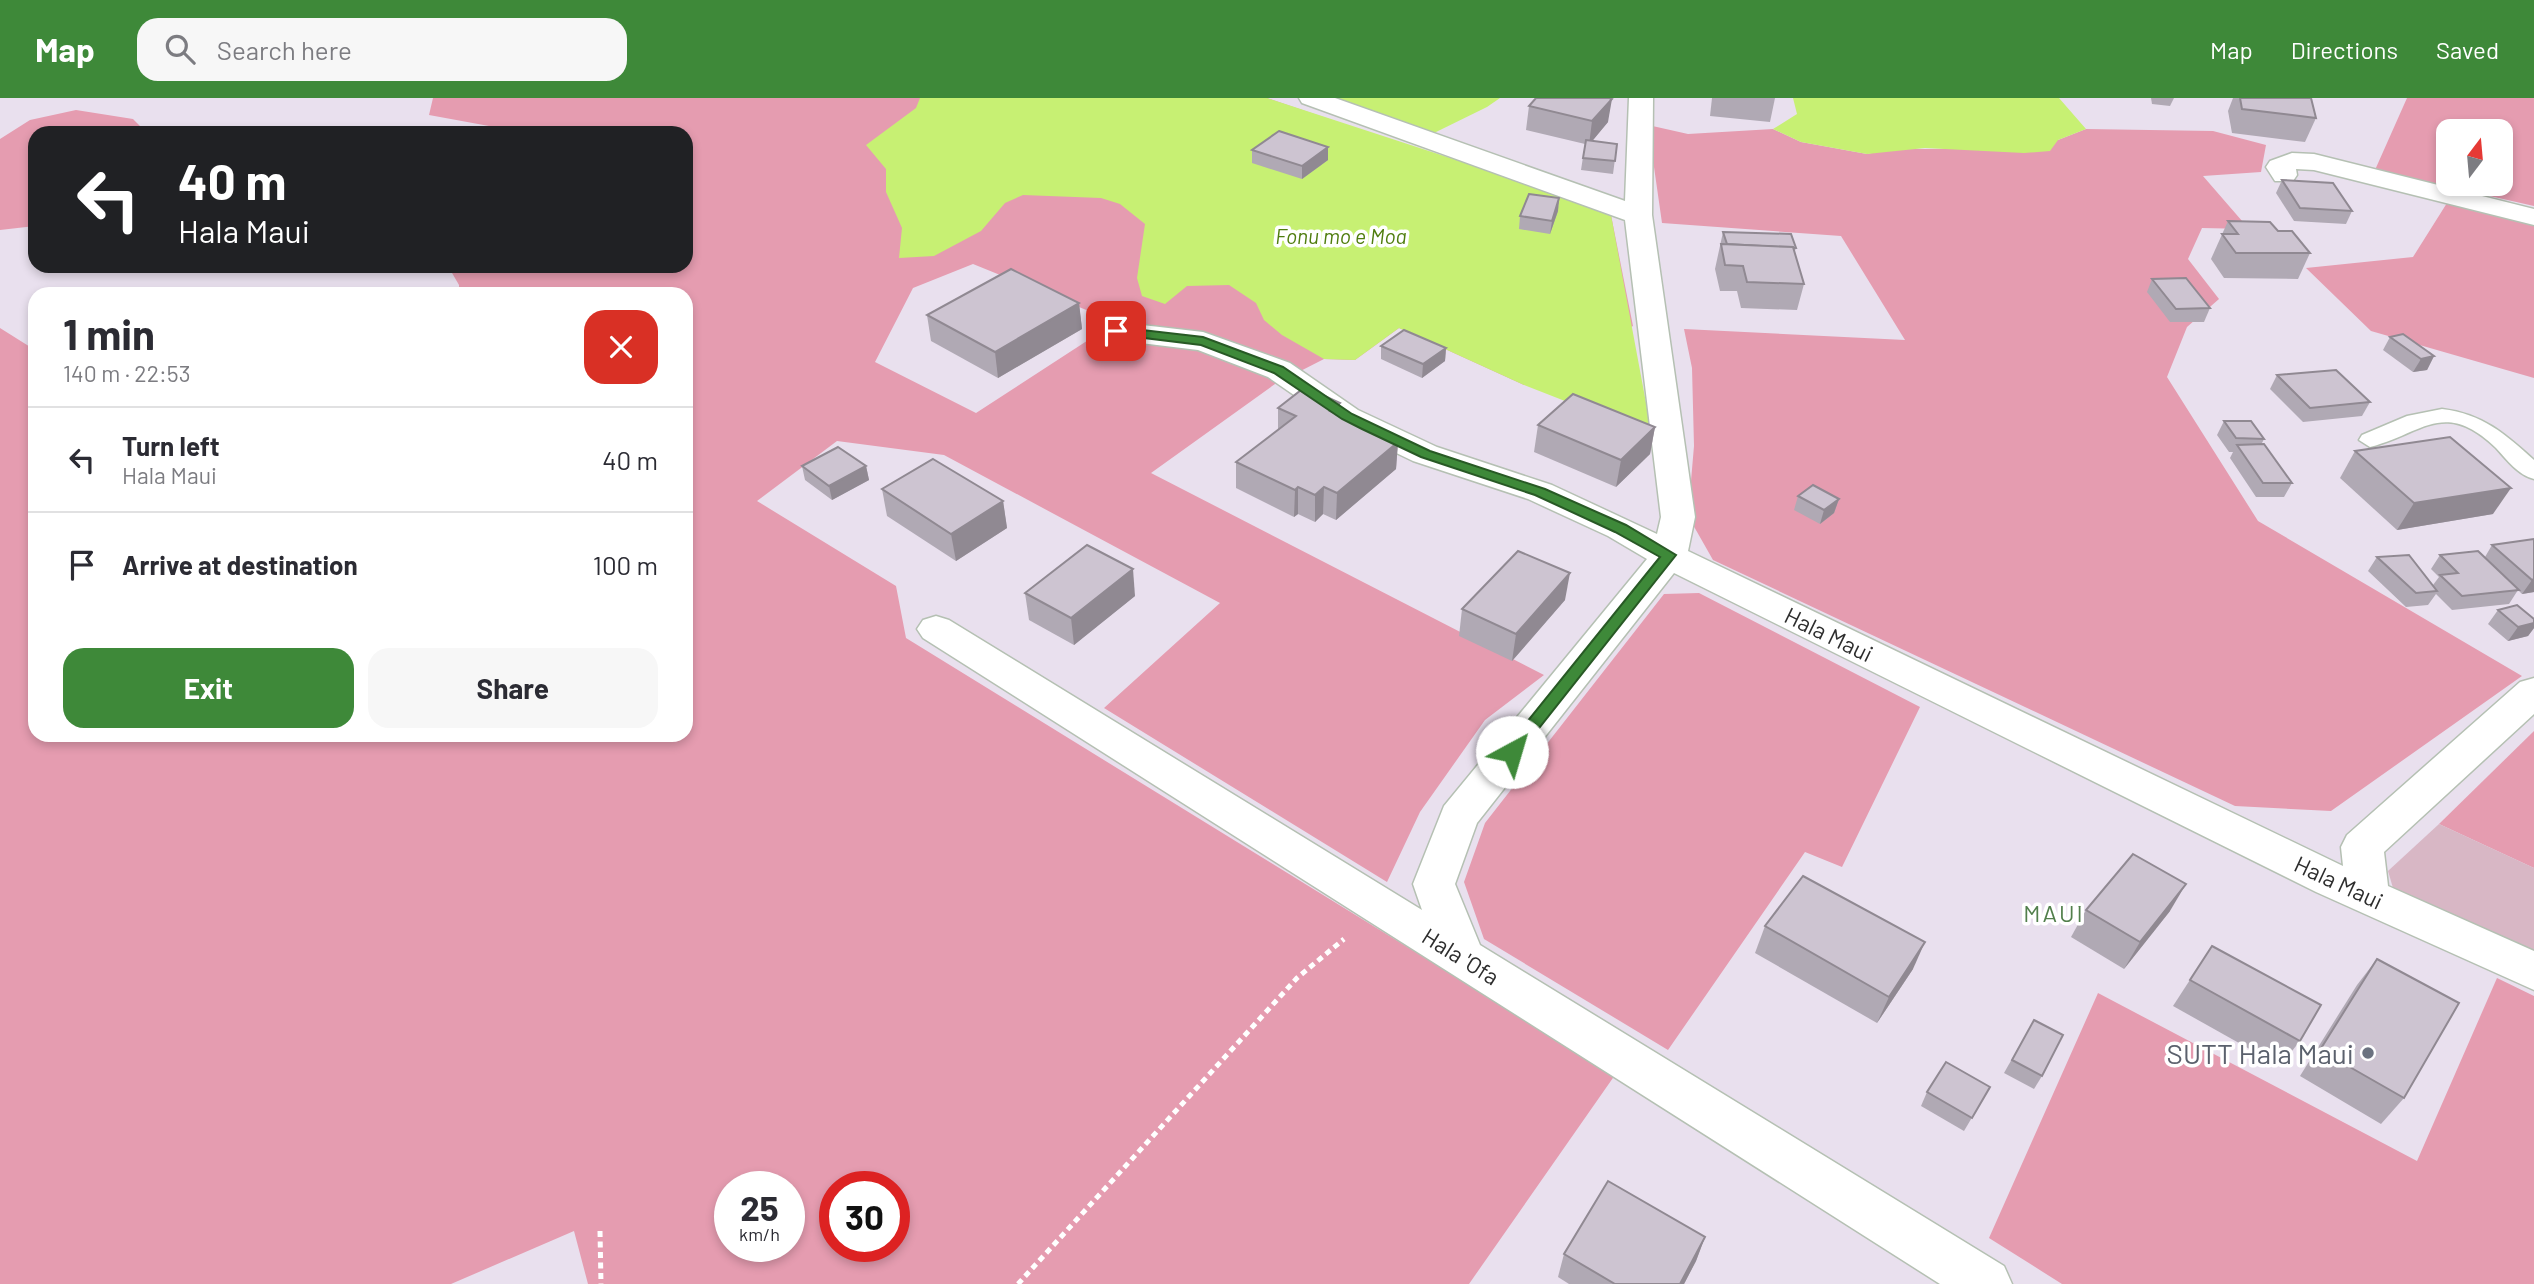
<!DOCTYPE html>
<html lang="en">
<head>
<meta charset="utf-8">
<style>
	body { margin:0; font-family:Barlow,sans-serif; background:#f7f7f7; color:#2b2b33; height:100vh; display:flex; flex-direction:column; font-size:26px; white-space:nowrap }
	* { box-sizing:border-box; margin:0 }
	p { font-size:23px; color:#7c7c81 }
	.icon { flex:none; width:38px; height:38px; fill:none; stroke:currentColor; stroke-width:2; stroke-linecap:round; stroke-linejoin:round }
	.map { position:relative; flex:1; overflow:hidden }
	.details { position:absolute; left:28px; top:189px; width:665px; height:455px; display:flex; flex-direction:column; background:#fff; border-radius:21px; box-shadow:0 4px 10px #0003 }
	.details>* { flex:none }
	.top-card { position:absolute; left:28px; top:28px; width:665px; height:147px; border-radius:21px; box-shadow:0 4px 10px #0003; background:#202124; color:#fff; overflow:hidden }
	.needle { width:46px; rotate:16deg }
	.buttons { position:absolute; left:2436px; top:21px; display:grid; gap:14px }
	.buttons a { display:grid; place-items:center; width:77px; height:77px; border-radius:14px; background:#fff; box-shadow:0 4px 10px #0003; font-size:35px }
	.speed { position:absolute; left:714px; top:1073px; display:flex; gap:14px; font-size:35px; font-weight:700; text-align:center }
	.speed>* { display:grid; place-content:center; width:91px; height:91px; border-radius:50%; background:#fff; box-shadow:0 4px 10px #0003; line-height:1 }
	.speed small { font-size:18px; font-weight:400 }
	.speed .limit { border:10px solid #d22; background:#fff; color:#111 }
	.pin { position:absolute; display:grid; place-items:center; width:60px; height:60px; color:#fff; margin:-30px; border-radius:14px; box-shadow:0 4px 10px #0006 }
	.me { position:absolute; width:77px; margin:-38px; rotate:39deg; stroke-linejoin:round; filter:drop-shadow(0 0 5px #0008) }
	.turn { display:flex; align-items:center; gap:24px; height:147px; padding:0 35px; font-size:32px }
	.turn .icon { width:91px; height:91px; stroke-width:2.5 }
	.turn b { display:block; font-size:49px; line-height:60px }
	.round { display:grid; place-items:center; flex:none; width:74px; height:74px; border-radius:21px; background:#f7f7f7 }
	.head { display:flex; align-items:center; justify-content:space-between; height:119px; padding:0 35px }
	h1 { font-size:42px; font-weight:700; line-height:52px }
	.primary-button { display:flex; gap:14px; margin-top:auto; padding:14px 35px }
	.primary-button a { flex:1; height:80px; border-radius:21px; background:#3e8939; color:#fff; font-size:28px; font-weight:700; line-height:80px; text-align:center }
	.primary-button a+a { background:#f7f7f7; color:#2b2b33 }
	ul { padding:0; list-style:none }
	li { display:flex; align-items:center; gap:21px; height:105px; padding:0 35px; border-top:2px solid #e1e1e2 }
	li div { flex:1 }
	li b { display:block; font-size:26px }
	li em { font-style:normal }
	header { display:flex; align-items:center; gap:42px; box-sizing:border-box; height:98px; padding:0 35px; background:#3e8939; color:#fff }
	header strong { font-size:33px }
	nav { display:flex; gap:38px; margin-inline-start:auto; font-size:24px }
	.search { width:490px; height:63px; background:#f7f7f7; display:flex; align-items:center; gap:18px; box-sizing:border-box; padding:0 24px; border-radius:21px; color:#7c7c81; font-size:26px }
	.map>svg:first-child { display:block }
	.green { fill:#e59cb0; fill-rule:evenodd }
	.cemetery { fill:#d8b7c5 }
	.water { fill:#c7f073 }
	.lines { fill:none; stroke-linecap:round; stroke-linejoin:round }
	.service-casing { stroke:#b5c0b3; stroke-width:3 }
	.minor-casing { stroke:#b5c0b3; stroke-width:3 }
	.path { stroke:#fff; stroke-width:5; stroke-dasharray:6 4.5; stroke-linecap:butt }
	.service { fill:#fff; fill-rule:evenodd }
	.minor { fill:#fff; fill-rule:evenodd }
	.wall { fill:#b0a9b4 }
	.shaded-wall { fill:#908992 }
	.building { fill:#cdc4d1; stroke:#908992; stroke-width:2 }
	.route { fill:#3e8939; stroke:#285925; stroke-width:2 }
	.worship-dot { fill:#6b7280; stroke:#fff; stroke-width:2.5 }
	.labels { text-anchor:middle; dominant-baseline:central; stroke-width:7; stroke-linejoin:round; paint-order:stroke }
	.far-water-label { font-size:21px; font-style:italic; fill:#4f7d0e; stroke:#fff }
	.street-label { font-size:23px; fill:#2d2d2d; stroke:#fff }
	.neighbourhood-label { font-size:24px; letter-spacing:2px; fill:#527f4c; stroke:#fff }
	.near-worship-label { font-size:28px; fill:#5b616d; stroke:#fff; text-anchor:end }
</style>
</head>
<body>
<header>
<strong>Map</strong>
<div class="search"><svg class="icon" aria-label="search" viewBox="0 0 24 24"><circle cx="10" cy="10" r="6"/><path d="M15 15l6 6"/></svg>Search here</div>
<nav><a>Map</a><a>Directions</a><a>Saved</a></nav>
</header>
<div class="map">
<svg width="2534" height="1186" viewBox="0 0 2534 1186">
	<rect width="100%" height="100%" fill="#e9e0ee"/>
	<g class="green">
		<path d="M433,0H1267L1611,117L1633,228L1524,287L1399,230L1355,262L1324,261L1275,286L1151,375L1544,577L1485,622L1420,714L1387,784L1104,610L1220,505L944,357L837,343L757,403L896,488L906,540L1615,977L1469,1186H588L574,1133L451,1186H0V230L35,252V637H686V196H459V187L448,168H686V35H503L489,28L429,17ZM973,166L1116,224L976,315L875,264L913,190ZM730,1088H789V1148H730ZM835,1088H894V1148H835Z"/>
		<polygon points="2007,0 2058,42 2086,31 2213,33 2266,47 2261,74 2203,78 2249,131 2202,130 2188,161 2219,201 2187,229 2167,279 2258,423 2522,578 2331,713 2235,708 1713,462 1688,418 1694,348 1692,270 1684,231 1905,242 1841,138 1662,125 1648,27 1688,36 1773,31 1801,44 1867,56 1891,51 1986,51"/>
		<path d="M2407,0H2534V108L2375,72ZM2448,33H2501V86H2448Z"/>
		<polygon points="76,12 133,21 147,35 35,35 35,128 0,132 0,41 30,22"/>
		<polygon points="2447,105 2534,127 2534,280 2371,233 2306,170 2413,159"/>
		<polygon points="1699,495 1920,609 1842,769 1805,754 1668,952 1484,841 1464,784 1485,725 1664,496"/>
		<polygon points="2534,633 2534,770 2439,726"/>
		<polygon points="2497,880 2534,898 2534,1186 2062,1186 1989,1140 2098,895 2417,1063"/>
	</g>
	<polygon class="cemetery" points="2439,726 2534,770 2534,852 2393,790 2388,773"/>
	<g class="water">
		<polygon points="920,0 1267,0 1573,100 1611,117 1652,337 1524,287 1399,230 1355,262 1324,261 1282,237 1264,222 1256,205 1229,187 1187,188 1165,206 1142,198 1137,180 1145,126 1120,106 1101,100 1023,97 1005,105 981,133 934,158 899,160 902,130 886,94 886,71 866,47 916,10"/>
		<polygon points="1328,0 1500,0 1487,9 1434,35"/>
		<polygon points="1793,0 2059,0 2086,31 2058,42 2050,53 2024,55 1925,50 1867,56 1801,44 1773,31 1797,16"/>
	</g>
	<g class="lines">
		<defs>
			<path id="service" d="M2442,311C2483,316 2505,336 2534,362V381C2518,377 2507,362 2496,350C2444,300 2422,336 2370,349L2359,342L2362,337L2407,318Z"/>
			<g id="minor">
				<polygon points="1299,0 1335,0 1625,103 1629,0 1653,0 1652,117 1695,419 1688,453 2343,768 2341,749 2347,737 2520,584 2534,580 2534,616 2384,754 2388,788 2534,853 2534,892 2316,794 1674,475 1477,725 1455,786 1480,847 2004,1168 2012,1186 1940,1186 923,540 917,531 923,522 936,518 949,522 1422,812 1413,786 1444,708 1647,461 1608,438 1528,401 1413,363 1336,326 1268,279 1198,252 1116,242 1105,239 1101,233 1105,227 1116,224 1203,234 1290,265 1358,312 1437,349 1552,387 1657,436 1661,419 1625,122 1302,5"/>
				<polygon points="2292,55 2314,56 2534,111 2534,127 2314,72 2296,71 2297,77 2293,83 2275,83 2266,69 2270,63"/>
			</g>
		</defs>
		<use href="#service" class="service-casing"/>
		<use href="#minor" class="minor-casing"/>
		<g class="path">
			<polyline points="600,1133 601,1186"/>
			<polyline points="1018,1186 1297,880 1344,841"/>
		</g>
		<use href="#service" class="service"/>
		<use href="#minor" class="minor"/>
	</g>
	<g class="wall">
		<polygon points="1712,0 1775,0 1770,24 1710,18"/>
		<polygon points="2151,0 2174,0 2170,8 2152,6"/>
		<polygon points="2233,0 2311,0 2316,20 2305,44 2232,35 2228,13"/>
		<polygon points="1529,8 1608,24 1592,43 1617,46 1613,76 1581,72 1585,46 1526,32"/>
		<polygon points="1252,52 1328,62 1302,81 1252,65"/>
		<polygon points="2282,82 2352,113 2346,126 2294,123 2276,95"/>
		<polygon points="1559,100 1558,113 1550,136 1519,131 1520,118"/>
		<polygon points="2228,123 2278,133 2310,155 2298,181 2224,180 2211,161"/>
		<polygon points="1723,134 1796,150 1794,155 1804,186 1797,212 1741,210 1737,193 1720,193 1715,171"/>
		<polygon points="2152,181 2210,210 2204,224 2170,224 2147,194"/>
		<polygon points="1079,205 1082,231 998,280 931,243 927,217"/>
		<polygon points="2390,239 2434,258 2427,272 2413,274 2383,252"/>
		<polygon points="1381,248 1446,250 1445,263 1422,280 1381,261"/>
		<polygon points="2277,277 2370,304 2362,318 2303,324 2270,291"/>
		<polygon points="1340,305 1340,318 1398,344 1396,371 1336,422 1323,416 1315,424 1298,416 1294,419 1236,390 1236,364 1278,332 1278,310"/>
		<polygon points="2224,323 2264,341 2261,347 2292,385 2284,399 2256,399 2230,360 2233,354 2229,354 2217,337"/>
		<polygon points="1538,327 1655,329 1650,356 1616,389 1534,354"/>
		<polygon points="2355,353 2493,416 2397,432 2340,380"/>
		<polygon points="802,368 866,368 869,382 832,402 805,382"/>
		<polygon points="882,391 1003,403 1007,430 956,463 887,418"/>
		<polygon points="1798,398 1839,401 1834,415 1820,426 1794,412"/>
		<polygon points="2534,441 2534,494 2522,496 2518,492 2509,506 2452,512 2436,496 2428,507 2406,509 2368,473 2377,459 2433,487 2439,479 2431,471 2440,457 2485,459 2492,447"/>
		<polygon points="1025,495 1135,498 1074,547 1029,522"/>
		<polygon points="1565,502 1512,563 1459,538 1462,511"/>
		<polygon points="2498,512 2534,521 2534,530 2528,538 2508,543 2488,526"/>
		<polygon points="2086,812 2170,813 2124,871 2071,839"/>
		<polygon points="1765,828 1913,871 1877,925 1755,855"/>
		<polygon points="2212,848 2300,943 2280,968 2173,908"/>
		<polygon points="2377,861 2404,1000 2381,1026 2300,978 2357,887"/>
		<polygon points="2034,922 2042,978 2034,991 2004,975"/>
		<polygon points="1990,989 1964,1033 1921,1008 1927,994"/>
		<polygon points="1705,1139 1696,1163 1684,1186 1569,1186 1558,1179 1564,1156"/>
	</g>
	<g class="shaded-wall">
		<polygon points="1612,1 1608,24 1589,47 1592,23"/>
		<polygon points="1328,49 1328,62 1302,81 1302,68"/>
		<polygon points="1559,100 1558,113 1550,136 1552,123"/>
		<polygon points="1079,205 1082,231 998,280 995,254"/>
		<polygon points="1446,250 1445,263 1422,280 1423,266"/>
		<polygon points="2434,258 2427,272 2413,274 2421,261"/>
		<polygon points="1340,305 1339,332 1330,313"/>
		<polygon points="1655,329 1650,356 1616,389 1621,362"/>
		<polygon points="1398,344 1396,371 1336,422 1337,395"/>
		<polygon points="866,368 869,382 832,402 829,388"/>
		<polygon points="1298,389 1298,416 1294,419 1295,392"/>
		<polygon points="1324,389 1323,416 1315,424 1315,397"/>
		<polygon points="2511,390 2493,416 2397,432 2414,405"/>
		<polygon points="1839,401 1834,415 1820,426 1824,412"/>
		<polygon points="1003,403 1007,430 956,463 951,436"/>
		<polygon points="1133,471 1135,498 1074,547 1071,520"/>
		<polygon points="1570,475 1565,502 1512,563 1516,536"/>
		<polygon points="2534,481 2534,494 2522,496 2532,482"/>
		<polygon points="2534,525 2534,530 2528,538 2508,543 2518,529"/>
		<polygon points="2186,786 2170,813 2124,871 2140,844"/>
		<polygon points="1925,844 1913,871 1877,925 1889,899"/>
		<polygon points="1705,1139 1696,1163 1684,1186 1680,1186"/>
	</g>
	<g class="building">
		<polygon points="1536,0 1609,0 1612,1 1592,23 1529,8"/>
		<polygon points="2240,0 2311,0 2316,20 2242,11"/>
		<polygon points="1279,33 1328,49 1302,68 1252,52"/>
		<polygon points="1586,42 1617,46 1615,63 1583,60"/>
		<polygon points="2282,82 2333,85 2352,113 2300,110"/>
		<polygon points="1529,96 1559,100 1552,123 1520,118"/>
		<polygon points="2228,123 2270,124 2278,133 2292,133 2310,155 2236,155 2222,136 2238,136"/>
		<polygon points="1723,134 1791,136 1796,150 1727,146"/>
		<polygon points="1721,146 1793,149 1804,186 1747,184 1743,168 1725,167"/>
		<polygon points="1011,171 1079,205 995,254 927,217"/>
		<polygon points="2186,180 2210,210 2176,211 2152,181"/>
		<polygon points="1404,232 1446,250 1423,266 1381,248"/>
		<polygon points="2403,236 2434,258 2421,261 2390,239"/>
		<polygon points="2336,272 2370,304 2310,310 2277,277"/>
		<polygon points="1305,289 1340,305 1330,313 1398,344 1337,395 1324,389 1315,397 1298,389 1295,392 1236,364 1296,318 1278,310"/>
		<polygon points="1573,296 1655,329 1621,362 1538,327"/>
		<polygon points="2224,323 2251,323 2264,341 2236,340"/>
		<polygon points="2450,339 2511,390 2414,405 2355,353"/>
		<polygon points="2264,346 2292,385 2263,385 2237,347"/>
		<polygon points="838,349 866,368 829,388 802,368"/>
		<polygon points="933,361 1003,403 951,436 882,391"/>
		<polygon points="1813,387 1839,401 1824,412 1798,398"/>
		<polygon points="2534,441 2534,481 2532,482 2492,447"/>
		<polygon points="1087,447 1133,471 1071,520 1025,495"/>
		<polygon points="1518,453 1570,475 1516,536 1462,511"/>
		<polygon points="2478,453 2519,492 2462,498 2440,477 2458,475 2440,457"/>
		<polygon points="2409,457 2437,493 2416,495 2377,459"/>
		<polygon points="2517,507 2534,521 2534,525 2518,529 2498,512"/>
		<polygon points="2133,756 2186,786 2140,844 2086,812"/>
		<polygon points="1803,778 1925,844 1889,899 1765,828"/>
		<polygon points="2212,848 2321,907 2300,943 2190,882"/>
		<polygon points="2377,861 2459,905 2404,1000 2320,952"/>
		<polygon points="2034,922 2063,937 2042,978 2012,962"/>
		<polygon points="1946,964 1990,989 1972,1020 1927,994"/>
		<polygon points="1608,1083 1705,1139 1680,1186 1615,1186 1564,1156"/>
	</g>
	<polygon class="route" points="1116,229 1203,239 1283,269 1352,316 1430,353 1545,391 1626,427 1676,457 1517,658 1506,658 1506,650 1660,459 1615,434 1535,397 1421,359 1362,331 1342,321 1274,275 1201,247 1112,236 1112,230"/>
	<circle class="worship-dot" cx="2368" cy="955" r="7"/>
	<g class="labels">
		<g class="far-water-label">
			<text x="1341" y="137">Fonu mo e Moa</text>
		</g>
		<g class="street-label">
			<text transform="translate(1829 536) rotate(26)">Hala Maui</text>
			<text transform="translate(2339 784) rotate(25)">Hala Maui</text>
			<text transform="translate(1461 858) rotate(32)">Hala 'Ofa</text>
		</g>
		<g class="neighbourhood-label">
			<text x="2054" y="814">MAUI</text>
		</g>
		<g class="near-worship-label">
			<text x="2354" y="955">SUTT Hala Maui</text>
		</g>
	</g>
</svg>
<div class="buttons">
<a><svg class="needle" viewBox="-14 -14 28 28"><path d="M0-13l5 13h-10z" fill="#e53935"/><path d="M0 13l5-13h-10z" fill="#7c7c81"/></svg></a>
</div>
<div class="speed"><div>25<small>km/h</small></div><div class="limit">30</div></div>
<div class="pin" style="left:1116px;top:233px;background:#d93025"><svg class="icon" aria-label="arrive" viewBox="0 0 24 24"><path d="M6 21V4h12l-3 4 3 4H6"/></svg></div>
<svg class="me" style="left:1512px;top:654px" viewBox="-20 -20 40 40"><circle r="19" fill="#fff"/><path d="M0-13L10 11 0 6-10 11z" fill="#3e8939"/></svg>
<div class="top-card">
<div class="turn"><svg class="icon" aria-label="left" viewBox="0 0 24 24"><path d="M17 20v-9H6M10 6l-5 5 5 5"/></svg><div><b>40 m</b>Hala Maui</div></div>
</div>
<section class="details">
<div class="head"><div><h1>1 min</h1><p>140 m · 22:53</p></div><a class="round" style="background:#d93025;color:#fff"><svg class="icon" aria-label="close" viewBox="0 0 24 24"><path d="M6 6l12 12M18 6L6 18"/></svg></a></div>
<ul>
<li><svg class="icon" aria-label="left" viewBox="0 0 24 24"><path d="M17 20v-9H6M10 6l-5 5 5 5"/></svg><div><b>Turn left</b><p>Hala Maui</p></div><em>40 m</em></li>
<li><svg class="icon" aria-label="arrive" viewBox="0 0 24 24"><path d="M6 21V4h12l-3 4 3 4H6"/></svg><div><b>Arrive at destination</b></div><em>100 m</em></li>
</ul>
<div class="primary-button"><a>Exit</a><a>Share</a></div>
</section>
</div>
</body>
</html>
